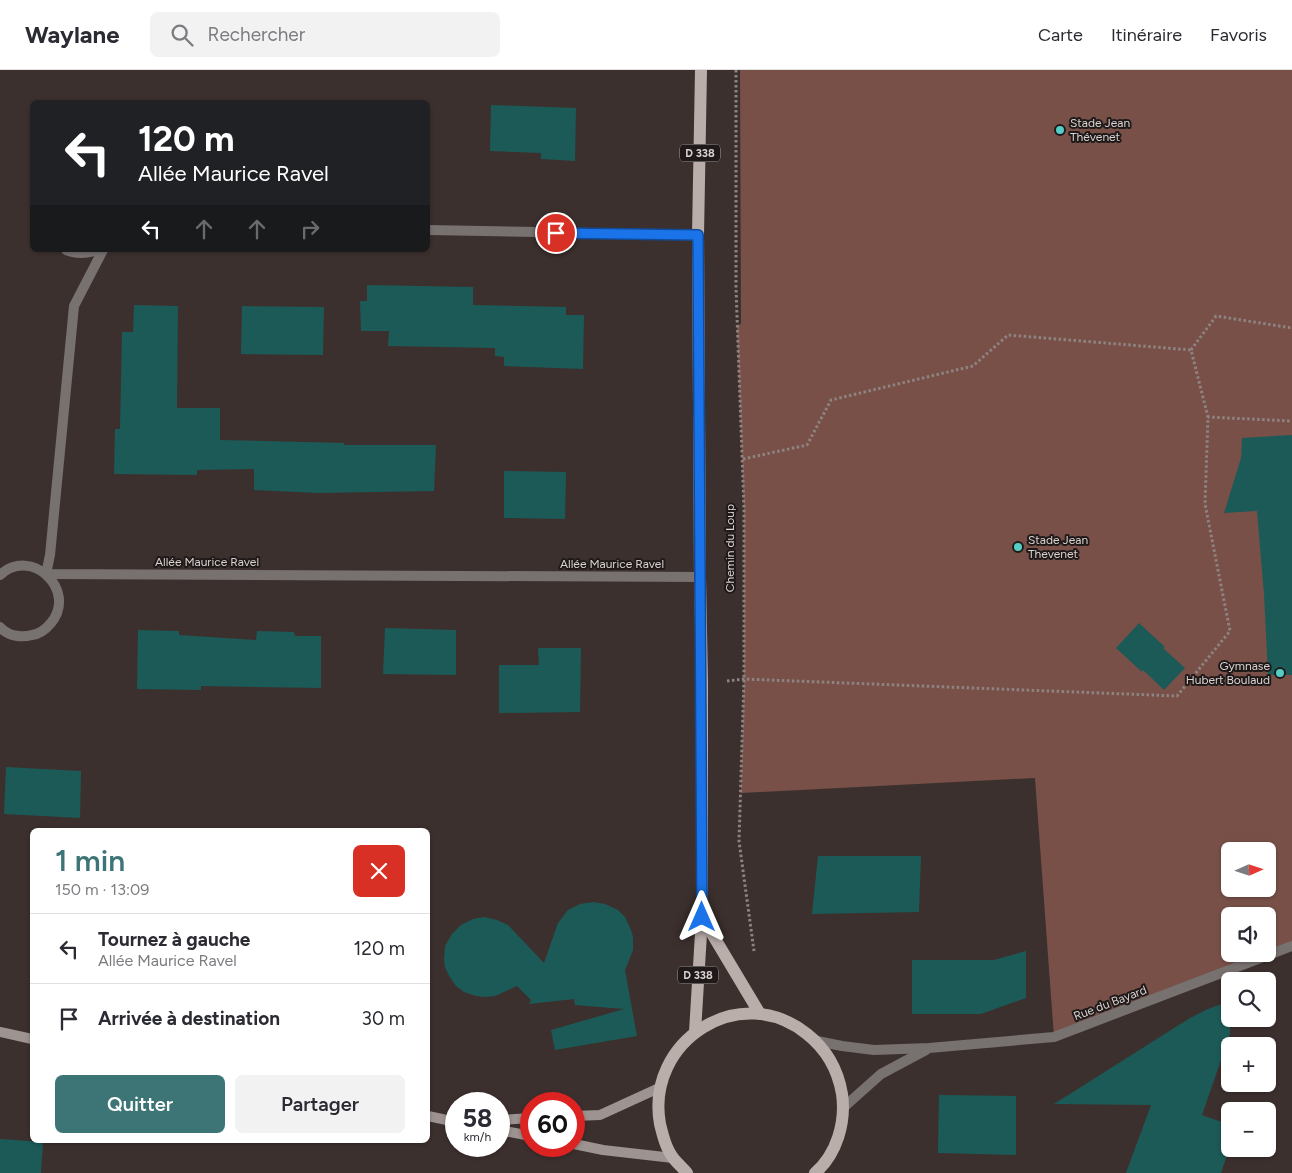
<!DOCTYPE html>
<html lang="fr">
<head>
<meta charset="utf-8">
<style>
	body { margin:0; font-family:Figtree,sans-serif; background:#f2f2f3; color:#2b2b33; height:100vh; display:flex; flex-direction:column; font-size:19px; white-space:nowrap }
	* { box-sizing:border-box; margin:0 }
	p { font-size:16px; color:#7c7c81 }
	.icon { flex:none; width:28px; height:28px; fill:none; stroke:currentColor; stroke-width:2; stroke-linecap:round; stroke-linejoin:round }
	.map { position:relative; flex:1; overflow:hidden }
	.drawer { position:absolute; left:30px; top:758px; width:400px; height:315px; display:flex; flex-direction:column; background:#fff; border-radius:8px; box-shadow:0 1px 4px #0004 }
	.drawer>* { flex:none }
	.top-card { position:absolute; left:30px; top:30px; width:400px; height:152px; border-radius:8px; box-shadow:0 1px 4px #0004; background:#202124; color:#fff; overflow:hidden }
	.needle { width:32px; rotate:87deg }
	.tools { position:absolute; left:1221px; top:772px; display:grid; gap:10px }
	.tools a { display:grid; place-items:center; width:55px; height:55px; border-radius:8px; background:#fff; box-shadow:0 1px 4px #0004; font-size:25px }
	.speed { position:absolute; left:445px; top:1022px; display:flex; gap:10px; font-size:25px; font-weight:700; text-align:center }
	.speed>* { display:grid; place-content:center; width:65px; height:65px; border-radius:50%; background:#fff; box-shadow:0 1px 4px #0004; line-height:1 }
	.speed small { font-size:12px; font-weight:400 }
	.speed .limit { border:8px solid #d22; background:#fff; color:#111 }
	.pin { position:absolute; display:grid; place-items:center; width:42px; height:42px; color:#fff; margin:-21px; border:2px solid #fff; border-radius:50%; box-shadow:0 1px 5px #0007 }
	.me { position:absolute; width:55px; margin:-28px; rotate:0deg; stroke-linejoin:round; filter:drop-shadow(0 0 4px #0008) }
	.turn { display:flex; align-items:center; gap:18px; height:105px; padding:0 25px; font-size:22px }
	.turn .icon { width:65px; height:65px; stroke-width:2.5 }
	.turn b { display:block; font-size:35px; line-height:42px }
	.lanes { display:flex; align-items:center; height:48px; padding:0 25px; background:#0003; justify-content:center; gap:25px; direction:ltr }
	.lanes .off { opacity:.35 }
	.round { display:grid; place-items:center; flex:none; width:52px; height:52px; border-radius:8px; background:#f2f2f3 }
	.headline { display:flex; align-items:center; justify-content:space-between; height:85px; padding:0 25px }
	h1 { font-size:30px; font-weight:600; line-height:38px; color:#3d7476 }
	.cta { display:flex; gap:10px; margin-top:auto; padding:10px 25px }
	.cta a { flex:1; height:58px; border-radius:8px; background:#3d7476; color:#fff; font-size:20px; font-weight:600; line-height:58px; text-align:center }
	.cta a+a { background:#f2f2f3; color:#2b2b33 }
	ul { padding:0; list-style:none }
	li { display:flex; align-items:center; gap:15px; height:70px; padding:0 25px; border-top:1px solid #e1e1e2 }
	li div { flex:1 }
	li b { display:block; font-size:19px }
	li em { font-style:normal }
	header { display:flex; align-items:center; gap:30px; box-sizing:border-box; height:70px; padding:0 25px; background:#fff; border-bottom:1px solid #e1e1e2 }
	header strong { font-size:24px }
	nav { display:flex; gap:28px; margin-inline-start:auto; font-size:18px }
	.search { width:350px; height:45px; background:#f2f2f3; display:flex; align-items:center; gap:12px; box-sizing:border-box; padding:0 18px; border-radius:8px; color:#7c7c81; font-size:19px }
	.map>svg:first-child { display:block }
	.green { fill:#785048; fill-rule:evenodd }
	.building { fill:#1c5a57 }
	.lines { fill:none; stroke-linecap:round; stroke-linejoin:round }
	.path { stroke:#8d8381; stroke-width:3; stroke-dasharray:2.5 2.5; stroke-linecap:butt }
	.street { stroke:#777170; stroke-width:10 }
	.secondary { stroke:#9d9491; stroke-width:10 }
	.primary { stroke:#baaeab; stroke-width:12 }
	.route-casing { stroke:#114b97; stroke-width:12 }
	.route { stroke:#1a73e8; stroke-width:9 }
	.poi-dot { fill:#54cdc7; stroke:#1f1a19; stroke-width:2 }
	.labels { text-anchor:middle; dominant-baseline:central; stroke-width:4; stroke-linejoin:round; paint-order:stroke }
	.shield { fill:#1f1a19; stroke:#a29b9a; stroke-width:1 }
	.shield-label { font-size:11px; font-weight:bold; fill:#dad2d1 }
	.poi-label { font-size:12px; fill:#dad2d1; stroke:#1f1a19; text-anchor:start }
	.street-label { font-size:12px; fill:#dad2d1; stroke:#1f1a19 }
</style>
</head>
<body>
<header>
<strong>Waylane</strong>
<div class="search"><svg class="icon" aria-label="search" viewBox="0 0 24 24"><circle cx="10" cy="10" r="6"/><path d="M15 15l6 6"/></svg>Rechercher</div>
<nav><a>Carte</a><a>Itinéraire</a><a>Favoris</a></nav>
</header>
<div class="map">
<svg width="1292" height="1103" viewBox="0 0 1292 1103">
	<rect width="100%" height="100%" fill="#3c302e"/>
	<path class="green" d="M740,0H1292V876L1054,967L1035,708L741,723L744,609V439L737,255L741,254ZM1230,781H1268V819H1230ZM1230,846H1268V884H1230Z"/>
	<g class="building">
		<polygon points="491,35 576,38 575,91 541,89 541,83 490,81"/>
		<polygon points="367,215 473,217 473,235 566,237 566,245 584,245 583,299 504,296 504,287 495,286 495,278 388,276 389,261 361,261 360,231 367,231"/>
		<polygon points="134,235 178,236 177,338 220,338 220,370 344,373 344,375 436,375 434,421 319,423 254,420 254,399 197,400 197,405 114,404 115,359 120,359 122,262 133,262"/>
		<polygon points="242,236 324,237 323,285 241,284"/>
		<polygon points="1292,365 1292,605 1268,605 1264,524 1257,441 1224,443 1241,388 1242,368"/>
		<polygon points="504,401 566,402 565,449 504,448"/>
		<polygon points="1139,553 1165,577 1163,578 1185,598 1164,620 1143,600 1142,602 1116,578"/>
		<polygon points="385,558 456,560 456,605 383,604"/>
		<polygon points="138,560 179,561 179,565 256,570 257,561 294,562 295,566 321,566 321,618 201,616 201,620 137,619"/>
		<polygon points="538,578 581,578 580,642 499,643 499,595 539,595"/>
		<polygon points="6,697 81,701 80,748 4,744"/>
		<polygon points="818,786 921,786 919,842 812,844"/>
		<polygon points="593,832 605,834 618,840 625,847 631,860 633,867 633,880 625,900 637,966 555,980 551,960 624,939 575,935 574,929 529,934 531,930 517,916 495,926 485,927 476,926 464,922 456,916 449,906 445,897 444,890 445,876 452,864 461,855 473,849 484,847 497,850 508,855 544,893 558,853 568,840 580,834"/>
		<polygon points="1026,881 1026,928 981,944 912,944 912,890 994,890"/>
		<polygon points="1230,931 1230,964 1202,1045 1230,1055 1230,1076 1221,1103 1126,1103 1151,1035 1054,1034 1190,948 1208,939"/>
		<polygon points="939,1025 1016,1026 1016,1085 938,1083"/>
		<polygon points="0,1069 43,1072 41,1103 0,1103"/>
	</g>
	<g class="lines">
		<g class="path">
			<polyline points="736,0 736,218 744,439 744,609 739,771 754,881"/>
			<polyline points="1191,280 1216,246 1292,258"/>
			<polyline points="743,389 807,375 831,330 973,296 1008,265 1191,280 1208,347"/>
			<polyline points="727,611 744,609 1177,626 1230,561 1205,434 1208,347 1292,351"/>
		</g>
		<g class="street">
			<polyline points="428,160 698,165"/>
			<path d="M66,180C77,184 85,184 97,180"/>
			<polyline points="103,180 74,236 50,485 46,504 700,507"/>
			<path d="M0,505C31,476 78,520 51,553C46,559 40,564 32,565C21,568 8,566 0,557"/>
			<polyline points="817,971 842,976 874,980 929,978 1054,967 1292,876"/>
			<polyline points="844,1037 881,1004 926,980"/>
		</g>
		<g class="secondary">
			<polyline points="0,962 32,969"/>
			<polyline points="428,1046 456,1052"/>
			<polyline points="574,1046 600,1045 659,1018"/>
			<polyline points="499,1050 531,1048"/>
			<polyline points="499,1060 531,1066"/>
			<polyline points="574,1074 603,1080 673,1088"/>
		</g>
		<g class="primary">
			<polyline points="702,847 760,944"/>
			<polyline points="695,962 702,847 702,613 700,507 698,165 701,0"/>
			<path d="M687,1103C683,1098 678,1094 674,1089C666,1079 663,1066 660,1054C645,971 740,910 807,964C826,979 838,1000 842,1024C846,1052 837,1084 815,1103"/>
		</g>
	</g>
	<g class="lines">
		<defs>
			<path id="route" d="M556,163L698,165C699,393 702,620 702,847"/>
		</defs>
		<use href="#route" class="route-casing"/>
		<use href="#route" class="route"/>
	</g>
	<g class="poi-dot">
		<circle cx="1060" cy="60" r="5"/>
		<circle cx="1018" cy="477" r="5"/>
		<circle cx="1280" cy="603" r="5"/>
	</g>
	<g class="labels">
		<g class="shield">
			<rect x="680" y="74.5" width="40" height="17" rx="4"/>
			<rect x="678" y="896.5" width="40" height="17" rx="4"/>
		</g>
		<g class="shield-label">
			<text x="700" y="83">D 338</text>
			<text x="698" y="905">D 338</text>
		</g>
		<g class="poi-label">
			<text x="1070" y="53">Stade Jean<tspan x="1070" dy="14">Thévenet</tspan></text>
			<text x="1028" y="470">Stade Jean<tspan x="1028" dy="14">Thevenet</tspan></text>
			<text x="1270" y="596" text-anchor="end">Gymnase<tspan x="1270" dy="14">Hubert Boulaud</tspan></text>
		</g>
		<g class="street-label">
			<text transform="translate(730 478) rotate(-90)">Chemin du Loup</text>
			<text x="207" y="492">Allée Maurice Ravel</text>
			<text x="612" y="494">Allée Maurice Ravel</text>
			<text transform="translate(1110 933) rotate(-21)">Rue du Bayard</text>
		</g>
	</g>
</svg>
<div class="tools">
<a><svg class="needle" viewBox="-14 -14 28 28"><path d="M0-13l5 13h-10z" fill="#e53935"/><path d="M0 13l5-13h-10z" fill="#7c7c81"/></svg></a>
<a><svg class="icon" aria-label="sound" viewBox="0 0 24 24"><path d="M4 9h4l5-4v14l-5-4H4zM17 9q2 3 0 6"/></svg></a>
<a><svg class="icon" aria-label="search" viewBox="0 0 24 24"><circle cx="10" cy="10" r="6"/><path d="M15 15l6 6"/></svg></a>
<a>+</a>
<a>−</a>
</div>
<div class="speed"><div>58<small>km/h</small></div><div class="limit">60</div></div>
<div class="pin" style="left:556px;top:163px;background:#d93025"><svg class="icon" aria-label="arrive" viewBox="0 0 24 24"><path d="M6 21V4h12l-3 4 3 4H6"/></svg></div>
<svg class="me" style="left:702px;top:847px" viewBox="-20 -20 40 40"><path d="M0-17L14 15 0 8-14 15z" fill="#1a73e8" stroke="#fff" stroke-width="4"/></svg>
<div class="top-card">
<div class="turn"><svg class="icon" aria-label="left" viewBox="0 0 24 24"><path d="M17 20v-9H6M10 6l-5 5 5 5"/></svg><div><b>120 m</b>Allée Maurice Ravel</div></div>
<div class="lanes"><svg class="icon" aria-label="left" viewBox="0 0 24 24"><path d="M17 20v-9H6M10 6l-5 5 5 5"/></svg><svg class="icon off" aria-label="ahead" viewBox="0 0 24 24"><path d="M12 20V5M6 11l6-6 6 6"/></svg><svg class="icon off" aria-label="ahead" viewBox="0 0 24 24"><path d="M12 20V5M6 11l6-6 6 6"/></svg><svg class="icon off" aria-label="right" viewBox="0 0 24 24"><path d="M7 20v-9h11M14 6l5 5-5 5"/></svg></div>
</div>
<section class="drawer">
<div class="headline"><div><h1>1 min</h1><p>150 m · 13:09</p></div><a class="round" style="background:#d93025;color:#fff"><svg class="icon" aria-label="close" viewBox="0 0 24 24"><path d="M6 6l12 12M18 6L6 18"/></svg></a></div>
<ul>
<li><svg class="icon" aria-label="left" viewBox="0 0 24 24"><path d="M17 20v-9H6M10 6l-5 5 5 5"/></svg><div><b>Tournez à gauche</b><p>Allée Maurice Ravel</p></div><em>120 m</em></li>
<li><svg class="icon" aria-label="arrive" viewBox="0 0 24 24"><path d="M6 21V4h12l-3 4 3 4H6"/></svg><div><b>Arrivée à destination</b></div><em>30 m</em></li>
</ul>
<div class="cta"><a>Quitter</a><a>Partager</a></div>
</section>
</div>
</body>
</html>
